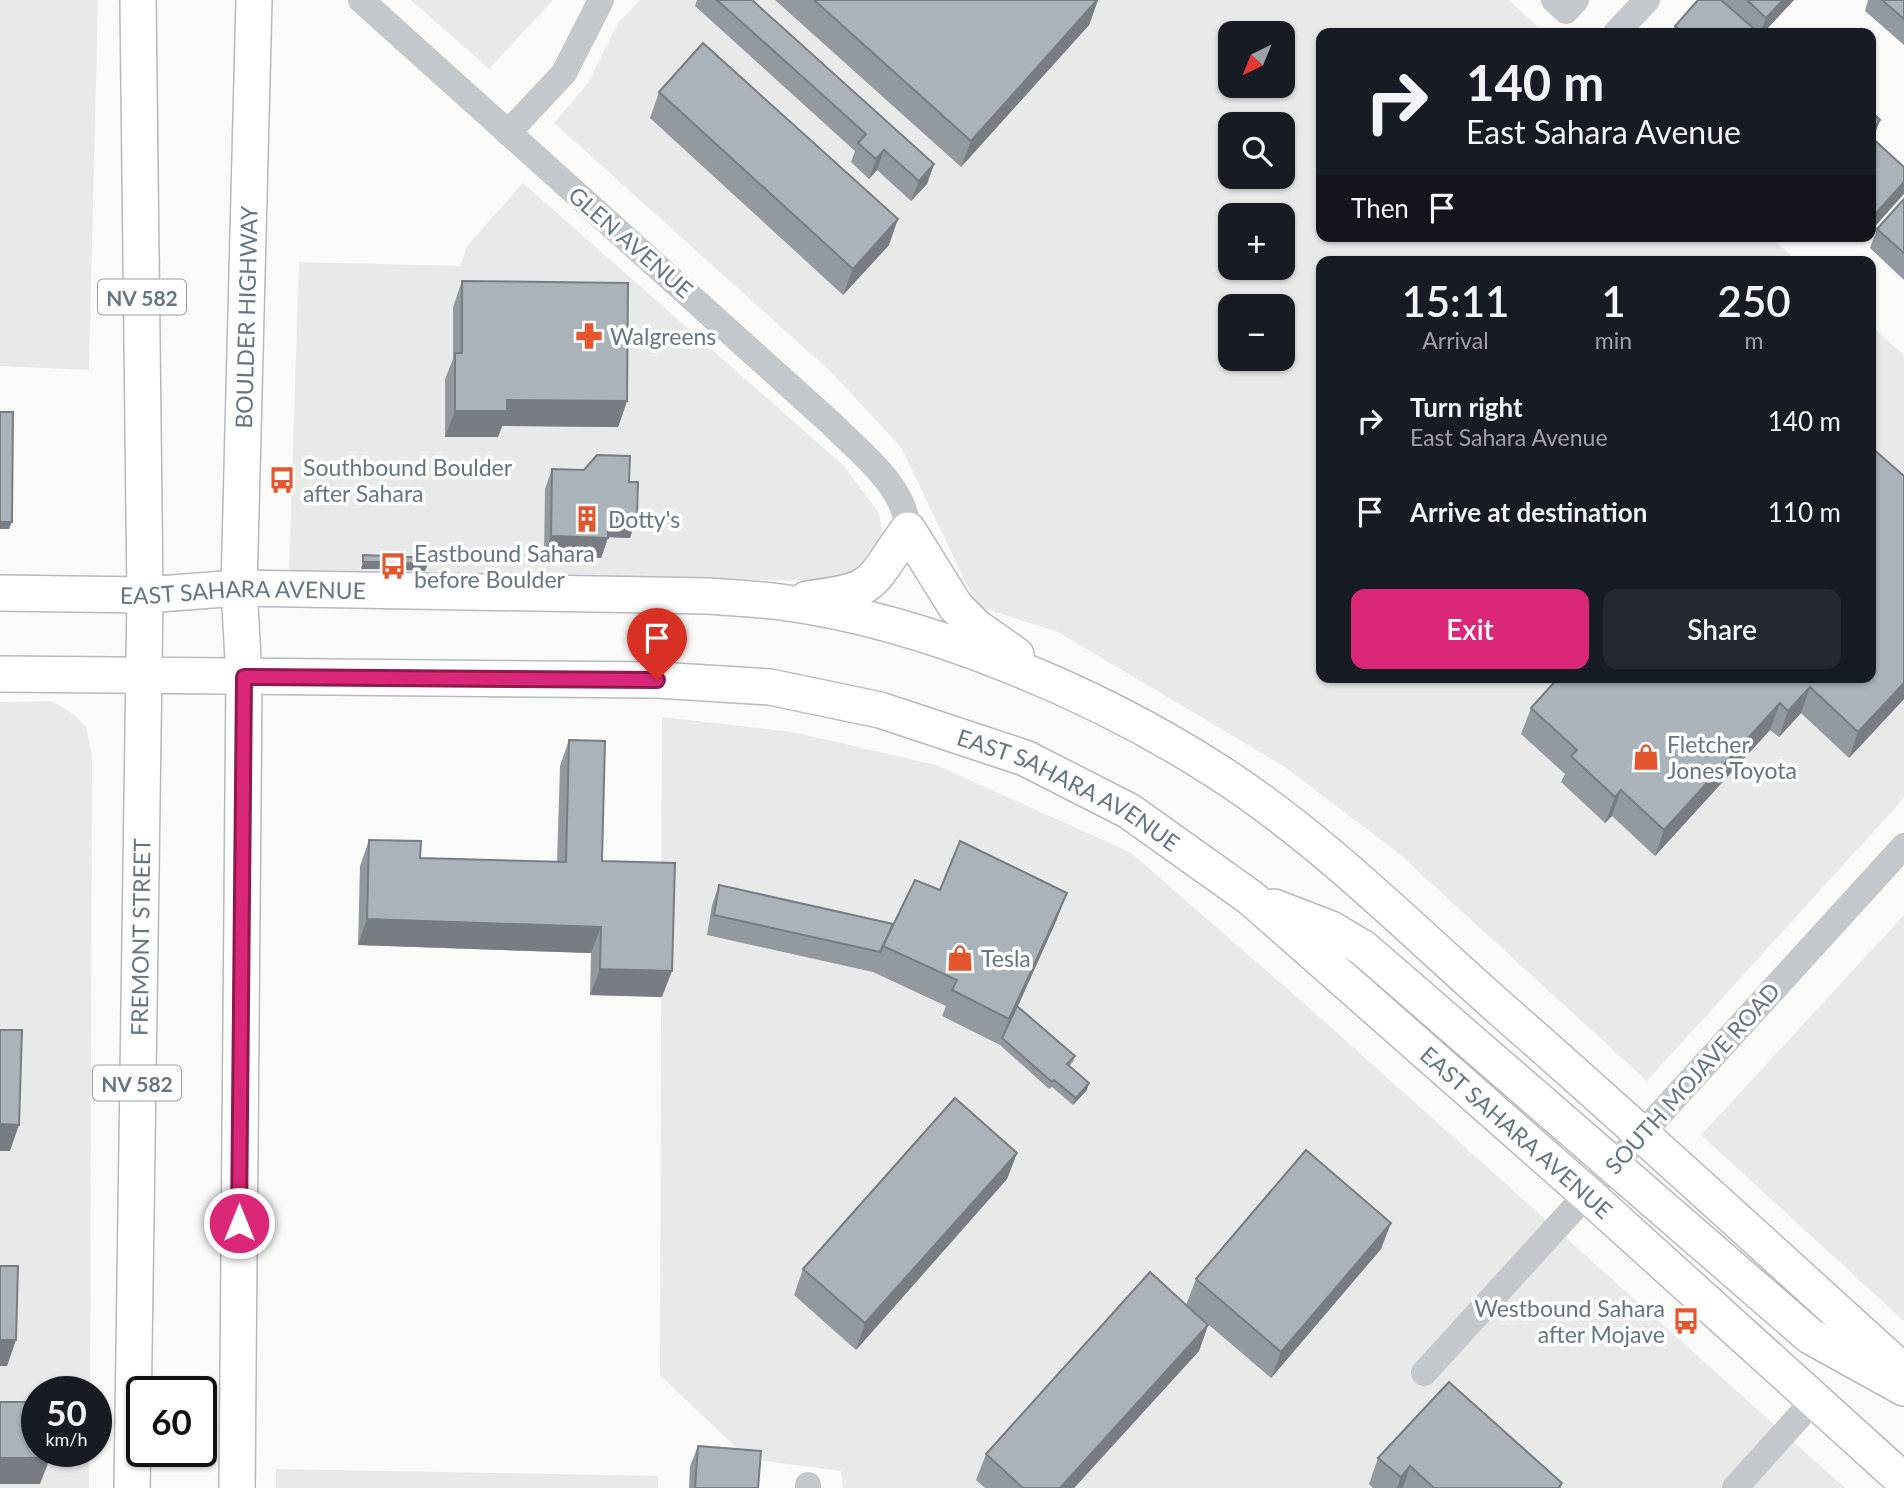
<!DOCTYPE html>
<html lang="en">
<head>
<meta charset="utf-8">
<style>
	body { margin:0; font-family:Lato,sans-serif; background:#242831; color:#f1f3f6; height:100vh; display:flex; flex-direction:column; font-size:26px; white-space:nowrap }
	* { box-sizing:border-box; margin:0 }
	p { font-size:23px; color:#9ea1a6 }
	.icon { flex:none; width:38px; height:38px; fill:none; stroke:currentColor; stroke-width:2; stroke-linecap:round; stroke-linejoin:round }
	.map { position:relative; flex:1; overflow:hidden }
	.side { position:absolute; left:1316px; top:256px; width:560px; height:427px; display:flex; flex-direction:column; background:#171b24; border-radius:14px; box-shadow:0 2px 5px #0004 }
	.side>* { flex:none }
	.top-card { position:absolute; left:1316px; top:28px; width:560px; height:214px; border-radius:14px; box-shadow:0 2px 5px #0004; background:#171b24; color:#f1f3f6; overflow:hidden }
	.needle { width:46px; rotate:223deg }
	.buttons { position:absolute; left:1218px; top:21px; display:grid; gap:14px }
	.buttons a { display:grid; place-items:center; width:77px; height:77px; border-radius:14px; background:#171b24; box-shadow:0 2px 5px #0004; font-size:35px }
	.speed { position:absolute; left:21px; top:1376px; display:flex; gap:14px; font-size:35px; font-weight:700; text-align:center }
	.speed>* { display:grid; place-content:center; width:91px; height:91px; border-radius:50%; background:#171b24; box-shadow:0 2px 5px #0004; line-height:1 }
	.speed small { font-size:18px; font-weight:400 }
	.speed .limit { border:4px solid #111; border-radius:10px; background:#fff; color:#111 }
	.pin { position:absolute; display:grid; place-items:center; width:60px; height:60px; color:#fff; margin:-72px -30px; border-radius:50% 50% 50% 0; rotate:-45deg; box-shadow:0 0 7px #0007 }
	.pin .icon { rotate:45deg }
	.me { position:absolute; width:77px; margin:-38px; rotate:0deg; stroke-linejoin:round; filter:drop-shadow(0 0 5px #0008) }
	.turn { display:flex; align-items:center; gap:24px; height:147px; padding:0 35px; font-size:32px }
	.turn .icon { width:91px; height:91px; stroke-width:2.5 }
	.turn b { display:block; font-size:49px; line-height:60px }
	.then { display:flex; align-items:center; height:66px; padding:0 35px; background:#0003; gap:14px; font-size:26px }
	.eta { display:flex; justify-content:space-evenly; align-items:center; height:119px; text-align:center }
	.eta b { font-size:42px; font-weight:600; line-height:49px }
	.action { display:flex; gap:14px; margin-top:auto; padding:14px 35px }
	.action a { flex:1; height:80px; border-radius:14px; background:#db2777; color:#fff; font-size:28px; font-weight:600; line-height:80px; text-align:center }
	.action a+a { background:#242831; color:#f1f3f6 }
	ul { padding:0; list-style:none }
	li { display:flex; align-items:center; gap:21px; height:91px; padding:0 35px }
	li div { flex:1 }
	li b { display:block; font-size:26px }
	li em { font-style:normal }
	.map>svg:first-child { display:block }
	.built { fill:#e8e9e9; fill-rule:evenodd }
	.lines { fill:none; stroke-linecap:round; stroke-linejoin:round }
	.major-casing { stroke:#b5babe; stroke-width:38 }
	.minor { stroke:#c3c8cc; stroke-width:26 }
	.major { stroke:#fff; stroke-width:35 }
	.wall { fill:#929a9f }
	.shaded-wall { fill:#777d82 }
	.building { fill:#aab3b9; stroke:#777d82; stroke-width:2 }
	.route-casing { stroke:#8e194d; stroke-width:18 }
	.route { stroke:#db2777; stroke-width:12 }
	.labels { text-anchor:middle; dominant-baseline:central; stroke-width:7; stroke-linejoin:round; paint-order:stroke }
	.shield { fill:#fff; stroke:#939fa8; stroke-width:2 }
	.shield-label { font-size:21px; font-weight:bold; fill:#657683 }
	.street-label { font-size:23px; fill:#657683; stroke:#fff }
	.poi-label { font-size:23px; fill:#657683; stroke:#fff; text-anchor:start }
</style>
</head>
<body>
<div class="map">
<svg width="1904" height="1488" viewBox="0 0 1904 1488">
	<rect width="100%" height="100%" fill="#fafaf8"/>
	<g class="built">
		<polygon points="0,0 98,0 89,370 0,366"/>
		<polygon points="411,0 553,0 489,69"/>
		<path d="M640,0H1509L1545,33H1321V236H1770L1797,261H1321V677H1871V326L1904,355V798L1647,1081L1397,852L1285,767L1058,632L977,606L901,447L830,371L554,123L588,83L618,23ZM1230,33H1283V86H1230ZM1230,124H1283V177H1230ZM1230,215H1283V268H1230ZM1230,306H1283V359H1230Z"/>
		<polygon points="523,183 843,465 879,513 884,541 872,555 845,576 815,581 289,571 299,262 460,266 467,246"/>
		<polygon points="51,701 75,715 86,727 92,755 90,1391 37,1391 37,1451 89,1451 89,1488 0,1488 0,702"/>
		<polygon points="662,717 793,732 936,765 1130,852 1315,1013 1845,1488 843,1488 841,1471 748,1459 660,1375"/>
		<polygon points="1904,915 1904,1321 1701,1135"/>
		<polygon points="276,1469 658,1476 658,1488 276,1488"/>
	</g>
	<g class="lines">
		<defs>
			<g id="major">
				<path id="s1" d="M0,593L145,595L239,588L708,596C732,598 757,599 781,602C924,621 1094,692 1215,770C1319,836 1409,928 1501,1009C1637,1128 1770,1251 1904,1372"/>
				<path d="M807,599C880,590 868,584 908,530L956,607L976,627L1016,655"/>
				<path id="s2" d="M0,674L657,680L770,687L880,710L1025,758L1129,811L1251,898L1587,1194L1904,1481"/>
				<polyline points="1274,907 1331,929 1363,948 1810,1336 1904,1388"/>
				<path id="s3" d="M132,1488L145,595L138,0"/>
				<path id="s4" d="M237,1488L244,677L239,588L254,0"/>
			</g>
		</defs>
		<use href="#major" class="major-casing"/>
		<g class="minor">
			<path d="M361,0L832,424C861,454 905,485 908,530"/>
			<polyline points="1554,0 1566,11 1576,0"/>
			<polyline points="1616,33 1647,0"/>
			<polyline points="508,133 564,73 601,0"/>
			<polyline points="1424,1373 1904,846"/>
			<polyline points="808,1488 808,1485"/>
			<polyline points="1735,1488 1814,1400"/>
		</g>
		<use href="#major" class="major"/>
	</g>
	<g class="wall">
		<polygon points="697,0 752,0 934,164 927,184 911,201 877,170 869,179 851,162 855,151 695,6"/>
		<polygon points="775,0 1098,0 1089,25 961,167"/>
		<polygon points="1698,0 1794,0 1763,33 1673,33 1675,26"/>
		<polygon points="1868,0 1904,0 1904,45 1865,11"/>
		<polygon points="659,92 889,245 843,295 650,118"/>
		<polygon points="1871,111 1873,139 1904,167 1871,231"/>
		<polygon points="1904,199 1904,280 1870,248 1877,229"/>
		<polygon points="462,281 627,401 618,427 502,426 498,437 445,437 445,379 453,359 453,307"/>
		<polygon points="552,469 630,538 608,537 601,558 544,556 545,489"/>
		<polygon points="1871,677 1904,699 1849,758 1801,713 1779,737 1770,730 1655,856 1612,816 1605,823 1561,782 1565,774 1521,734 1531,708"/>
		<polygon points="569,740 602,861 662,997 590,995 591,953 358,945 360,866 369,840 420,858 557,862 560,766"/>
		<polygon points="719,885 893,924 940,890 1057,919 1018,1006 1075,1056 1073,1062 1069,1066 1087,1090 1073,1105 1052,1087 1049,1089 1000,1045 942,1016 946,1006 873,972 707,935 712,905"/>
		<polygon points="1017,1153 1007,1179 856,1350 794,1295 803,1269"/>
		<polygon points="1381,1249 1271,1378 1195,1313 1208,1325 1199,1351 1074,1488 985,1488 976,1480 986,1454 1186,1305 1196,1279"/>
		<polygon points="698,1446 758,1488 689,1488 690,1466"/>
		<polygon points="1378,1458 1562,1483 1561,1488 1373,1488 1369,1484"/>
	</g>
	<g class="shaded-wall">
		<polygon points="1098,0 1089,25 961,167 971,141"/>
		<polygon points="1783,0 1794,0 1763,33 1760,33 1766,18"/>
		<polygon points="1880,120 1873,139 1871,142 1871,130"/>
		<polygon points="884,150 877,170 869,179 876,159"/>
		<polygon points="934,164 927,184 911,201 919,181"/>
		<polygon points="1904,182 1904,194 1871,231 1871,227 1876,213"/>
		<polygon points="898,219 889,245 843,295 853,269"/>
		<polygon points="507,400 627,401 618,427 502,426 498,437 445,437 455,411"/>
		<polygon points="608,517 637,518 630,538 601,537"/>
		<polygon points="0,522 12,522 9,529 0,529"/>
		<polygon points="551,536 608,538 601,558 544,556"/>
		<polygon points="363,562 386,562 384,569 361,569"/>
		<polygon points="405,563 428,564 425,571 402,570"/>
		<polygon points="1904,683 1904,699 1849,758 1858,732"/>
		<polygon points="1810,687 1801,713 1779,737 1788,711"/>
		<polygon points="1780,703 1770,730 1655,856 1664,830"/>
		<polygon points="1621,790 1612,816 1605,823 1615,797"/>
		<polygon points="1067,893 1057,919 1003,1039 1009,1019"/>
		<polygon points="367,919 601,927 591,953 358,945"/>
		<polygon points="600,969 672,971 662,997 590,995"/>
		<polygon points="1089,1083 1087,1090 1073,1105 1076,1098"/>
		<polygon points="0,1124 19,1125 10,1151 0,1151"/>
		<polygon points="1017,1153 1007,1179 856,1350 865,1323"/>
		<polygon points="1391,1223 1381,1249 1271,1378 1281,1352"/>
		<polygon points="1208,1325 1199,1351 1074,1488 1060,1488"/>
		<polygon points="0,1340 16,1340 7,1366 0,1366"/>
		<polygon points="0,1458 50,1458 40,1484 0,1484"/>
		<polygon points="1410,1466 1403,1488 1397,1488 1401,1477"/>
	</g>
	<g class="building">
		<polygon points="717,0 752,0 934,164 919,181 884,150 876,159 858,143 866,134"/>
		<polygon points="814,0 1097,0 971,141"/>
		<polygon points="1698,0 1721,0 1759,33 1684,33 1675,26"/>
		<polygon points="1747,0 1783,0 1766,18"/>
		<polygon points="1882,0 1904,0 1904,19"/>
		<polygon points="703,43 898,219 853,269 659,92"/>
		<polygon points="1871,111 1880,120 1871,130"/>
		<polygon points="1871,137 1904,167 1904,182 1876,213 1871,209"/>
		<polygon points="1904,199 1904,253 1877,229"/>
		<polygon points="462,281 628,283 627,401 507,400 507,411 455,411 455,353 462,353"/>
		<polygon points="0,412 13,412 12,522 0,522"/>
		<polygon points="1871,447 1904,476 1904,683 1858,732 1810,687 1788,711 1780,703 1664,830 1621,790 1615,797 1571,756 1577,750 1531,708 1559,677 1871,677"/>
		<polygon points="597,455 630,456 629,482 638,482 637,518 608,517 608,538 551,536 552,469 584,470"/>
		<polygon points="363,555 386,556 386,562 363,562"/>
		<polygon points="405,557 428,557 428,564 405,563"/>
		<polygon points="569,740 605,741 602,861 675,863 672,971 600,969 601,927 367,919 369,840 421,841 420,858 566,862"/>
		<polygon points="960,841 1067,893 1009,1019 952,990 957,980 883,946 915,880 940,890"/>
		<polygon points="719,885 893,924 880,952 714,915"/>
		<polygon points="1017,1006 1075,1056 1067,1064 1089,1083 1076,1098 1054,1080 1052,1082 1002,1038"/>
		<polygon points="0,1030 22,1030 19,1125 0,1124"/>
		<polygon points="955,1098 1017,1153 865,1323 803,1269"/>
		<polygon points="1306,1150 1391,1223 1281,1352 1196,1279"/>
		<polygon points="0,1266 18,1266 16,1340 0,1340"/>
		<polygon points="1150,1272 1208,1325 1060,1488 1023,1488 986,1454"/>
		<polygon points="1449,1382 1562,1483 1558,1488 1434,1488 1410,1466 1401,1477 1378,1458"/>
		<polygon points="0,1402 37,1402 37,1451 50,1451 50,1458 0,1458"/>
		<polygon points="698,1446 761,1451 758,1488 695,1488"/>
	</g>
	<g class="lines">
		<defs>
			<polyline id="route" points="239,1223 244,677 657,680"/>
		</defs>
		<use href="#route" class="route-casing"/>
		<use href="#route" class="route"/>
	</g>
	<defs>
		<symbol id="pharmacy-bare" viewBox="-9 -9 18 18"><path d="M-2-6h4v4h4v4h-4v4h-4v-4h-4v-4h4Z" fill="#e4572e" stroke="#fff" stroke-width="2.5" paint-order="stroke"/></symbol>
		<symbol id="bus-bare" viewBox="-9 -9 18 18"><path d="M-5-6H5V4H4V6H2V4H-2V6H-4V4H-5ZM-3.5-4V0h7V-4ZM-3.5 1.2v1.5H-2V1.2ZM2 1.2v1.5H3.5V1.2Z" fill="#e4572e" stroke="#fff" stroke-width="2.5" paint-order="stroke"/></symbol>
		<symbol id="building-bare" viewBox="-9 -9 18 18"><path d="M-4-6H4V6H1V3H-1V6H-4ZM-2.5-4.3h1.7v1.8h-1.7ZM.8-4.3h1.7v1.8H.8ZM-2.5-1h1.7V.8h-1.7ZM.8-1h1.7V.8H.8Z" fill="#e4572e" stroke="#fff" stroke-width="2.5" paint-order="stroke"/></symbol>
		<symbol id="shop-bare" viewBox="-9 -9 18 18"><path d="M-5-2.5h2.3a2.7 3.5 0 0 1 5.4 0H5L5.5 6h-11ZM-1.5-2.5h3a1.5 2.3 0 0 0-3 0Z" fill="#e4572e" stroke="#fff" stroke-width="2.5" paint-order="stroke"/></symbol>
	</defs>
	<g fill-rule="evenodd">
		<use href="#pharmacy-bare" x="570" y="317" width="38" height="38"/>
		<use href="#bus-bare" x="263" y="461" width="38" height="38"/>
		<use href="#building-bare" x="568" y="500" width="38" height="38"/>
		<use href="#bus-bare" x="374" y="547" width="38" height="38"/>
		<use href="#shop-bare" x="1627" y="738" width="38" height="38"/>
		<use href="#shop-bare" x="941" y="939" width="38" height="38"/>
		<use href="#bus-bare" x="1667" y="1302" width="38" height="38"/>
	</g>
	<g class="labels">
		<g class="shield">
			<rect x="98" y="279.5" width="88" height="35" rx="5"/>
			<rect x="93" y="1065.5" width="88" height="35" rx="5"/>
		</g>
		<g class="shield-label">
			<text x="142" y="297">NV 582</text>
			<text x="137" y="1083">NV 582</text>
		</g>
		<g class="street-label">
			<text transform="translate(631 242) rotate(41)">GLEN AVENUE</text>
			<text stroke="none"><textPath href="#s4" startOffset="1171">BOULDER HIGHWAY</textPath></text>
			<text stroke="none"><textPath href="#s1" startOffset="243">EAST SAHARA AVENUE</textPath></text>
			<text stroke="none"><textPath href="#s2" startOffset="1088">EAST SAHARA AVENUE</textPath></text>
			<text stroke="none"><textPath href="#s3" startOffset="551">FREMONT STREET</textPath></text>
			<text transform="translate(1692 1078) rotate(-48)">SOUTH MOJAVE ROAD</text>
			<text stroke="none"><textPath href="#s2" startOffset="1656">EAST SAHARA AVENUE</textPath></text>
		</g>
		<g class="poi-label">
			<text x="610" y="336">Walgreens</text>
			<text x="303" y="467">Southbound Boulder<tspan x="303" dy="26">after Sahara</tspan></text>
			<text x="608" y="519">Dotty's</text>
			<text x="414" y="553">Eastbound Sahara<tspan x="414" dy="26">before Boulder</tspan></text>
			<text x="1667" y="744">Fletcher<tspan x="1667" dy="26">Jones Toyota</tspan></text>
			<text x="981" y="958">Tesla</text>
			<text x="1665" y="1308" text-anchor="end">Westbound Sahara<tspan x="1665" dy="26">after Mojave</tspan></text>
		</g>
	</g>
</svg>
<div class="buttons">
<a><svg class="needle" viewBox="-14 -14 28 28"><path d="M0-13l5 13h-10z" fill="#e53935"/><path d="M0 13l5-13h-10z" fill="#9ea1a6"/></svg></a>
<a><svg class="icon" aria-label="search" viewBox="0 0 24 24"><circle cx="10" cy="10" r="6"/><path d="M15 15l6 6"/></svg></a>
<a>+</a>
<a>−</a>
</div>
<div class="speed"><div>50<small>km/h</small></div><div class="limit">60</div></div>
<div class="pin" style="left:657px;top:680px;background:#d93025"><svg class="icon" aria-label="arrive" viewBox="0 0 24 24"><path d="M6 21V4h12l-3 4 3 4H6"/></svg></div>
<svg class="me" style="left:239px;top:1223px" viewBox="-20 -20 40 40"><circle r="17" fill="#db2777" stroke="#fff" stroke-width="3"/><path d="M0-11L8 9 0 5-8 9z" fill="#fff"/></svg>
<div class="top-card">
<div class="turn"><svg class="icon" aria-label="right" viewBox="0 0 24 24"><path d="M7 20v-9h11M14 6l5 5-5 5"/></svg><div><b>140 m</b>East Sahara Avenue</div></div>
<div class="then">Then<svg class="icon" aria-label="arrive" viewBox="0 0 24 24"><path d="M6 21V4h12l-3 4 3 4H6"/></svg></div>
</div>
<section class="side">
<div class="eta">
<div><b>15:11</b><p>Arrival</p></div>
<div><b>1</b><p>min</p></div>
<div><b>250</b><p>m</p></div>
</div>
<ul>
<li><svg class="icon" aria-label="right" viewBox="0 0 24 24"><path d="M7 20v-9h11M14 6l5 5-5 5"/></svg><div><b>Turn right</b><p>East Sahara Avenue</p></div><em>140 m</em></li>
<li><svg class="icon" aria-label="arrive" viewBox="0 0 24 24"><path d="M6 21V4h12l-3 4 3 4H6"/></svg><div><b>Arrive at destination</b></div><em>110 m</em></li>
</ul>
<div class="action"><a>Exit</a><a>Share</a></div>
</section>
</div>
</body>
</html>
